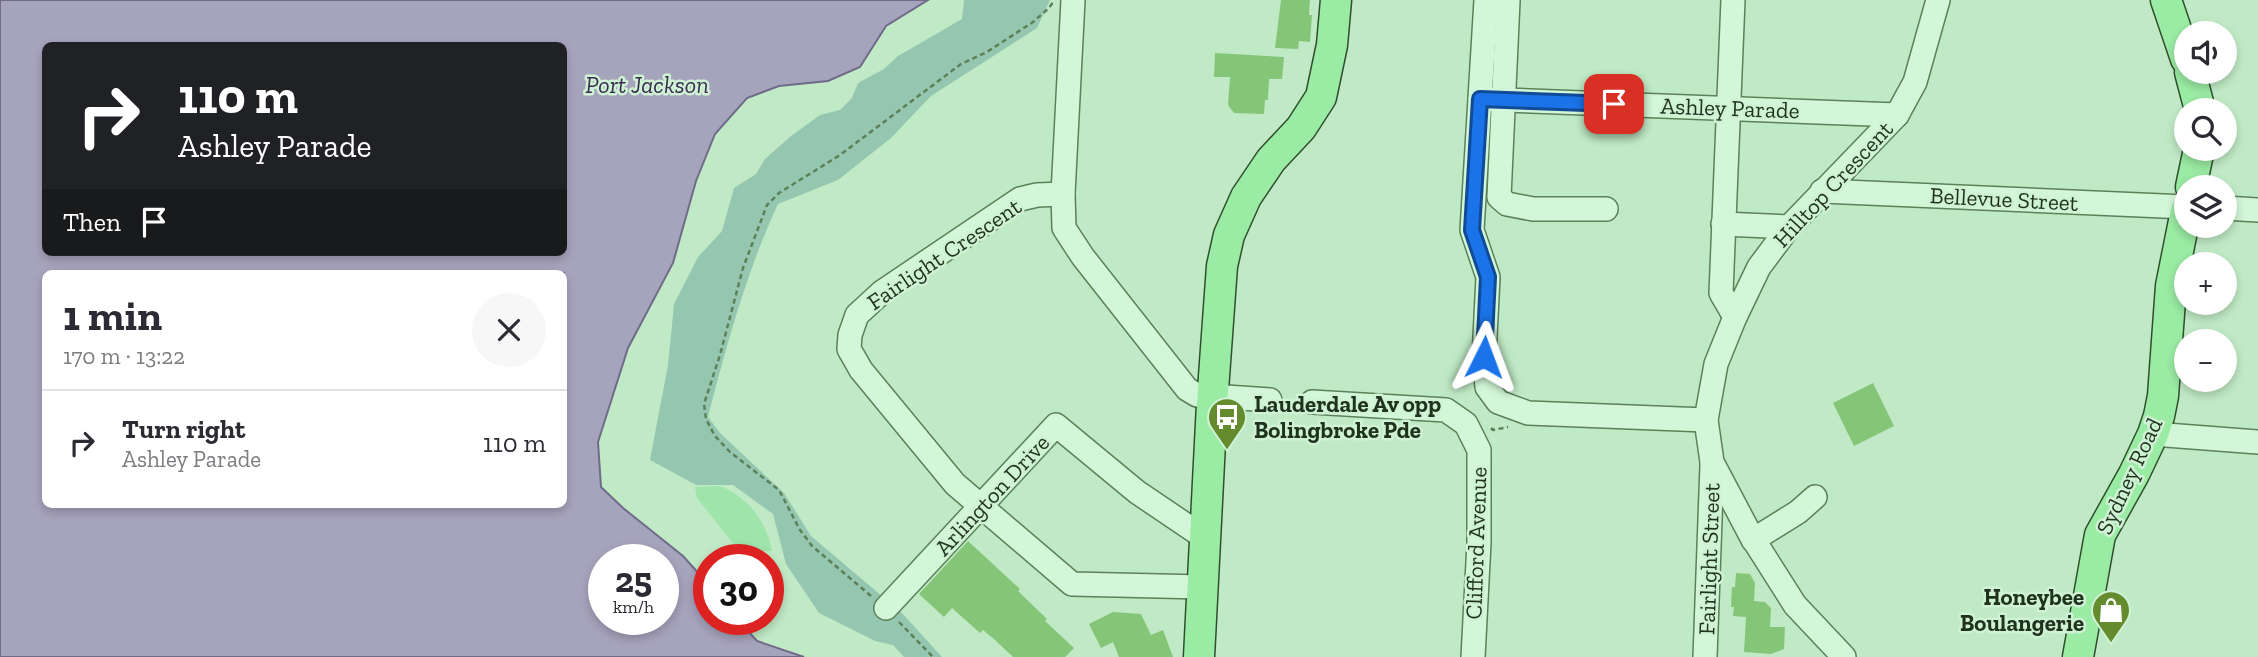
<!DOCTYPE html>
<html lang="en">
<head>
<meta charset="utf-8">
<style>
	body { margin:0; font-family:"Zilla Slab",serif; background:#f7f7f7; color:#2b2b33; height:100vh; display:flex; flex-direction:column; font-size:26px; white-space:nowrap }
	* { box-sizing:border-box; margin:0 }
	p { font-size:23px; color:#7c7c81 }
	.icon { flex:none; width:38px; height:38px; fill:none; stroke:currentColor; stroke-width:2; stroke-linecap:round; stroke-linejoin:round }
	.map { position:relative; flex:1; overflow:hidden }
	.sheet { position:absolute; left:42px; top:270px; width:525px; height:238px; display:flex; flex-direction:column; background:#fff; border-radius:10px; box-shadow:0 4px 10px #0003 }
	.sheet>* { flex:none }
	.top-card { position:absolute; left:42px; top:42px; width:525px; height:214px; border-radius:10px; box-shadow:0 4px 10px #0003; background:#202124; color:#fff; overflow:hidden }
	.fabs { position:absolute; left:2174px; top:21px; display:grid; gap:14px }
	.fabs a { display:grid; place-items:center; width:63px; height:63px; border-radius:50%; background:#fff; box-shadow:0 4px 10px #0003; font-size:35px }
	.speed { position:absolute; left:588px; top:544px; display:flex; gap:14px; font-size:35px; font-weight:700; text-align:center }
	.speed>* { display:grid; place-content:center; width:91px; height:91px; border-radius:50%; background:#fff; box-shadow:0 4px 10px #0003; line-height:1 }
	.speed small { font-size:18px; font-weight:400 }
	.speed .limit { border:10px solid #d22; background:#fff; color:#111 }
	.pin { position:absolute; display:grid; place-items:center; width:60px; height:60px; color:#fff; margin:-30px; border-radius:14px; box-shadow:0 4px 10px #0006 }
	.me { position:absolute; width:77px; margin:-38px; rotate:3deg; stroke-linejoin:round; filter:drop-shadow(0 0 5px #0008) }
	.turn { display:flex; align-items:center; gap:24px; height:147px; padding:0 21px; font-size:32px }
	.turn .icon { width:91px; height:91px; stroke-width:2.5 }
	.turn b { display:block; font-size:49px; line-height:60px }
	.then { display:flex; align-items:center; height:66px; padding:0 21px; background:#0003; gap:14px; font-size:26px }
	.round { display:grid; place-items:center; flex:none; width:74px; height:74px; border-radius:37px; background:#f7f7f7 }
	.head { display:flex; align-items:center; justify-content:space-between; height:119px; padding:0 21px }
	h1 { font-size:42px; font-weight:800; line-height:52px }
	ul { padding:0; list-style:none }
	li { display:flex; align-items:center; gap:21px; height:105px; padding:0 21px; border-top:2px solid #e1e1e2 }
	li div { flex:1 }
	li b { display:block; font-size:26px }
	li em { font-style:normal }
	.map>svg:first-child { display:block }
	.green { fill:#95c7b0 }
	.sand { fill:#9fe4aa }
	.water { fill:#a6a3bc; stroke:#706b89; stroke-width:2; fill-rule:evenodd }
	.building { fill:#85c578 }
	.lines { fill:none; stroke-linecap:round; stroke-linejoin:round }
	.minor-casing { stroke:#5b8159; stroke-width:26 }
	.major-casing { stroke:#314f2e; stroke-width:33 }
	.path { stroke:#5b8159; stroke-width:2.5; stroke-dasharray:5 3.5; stroke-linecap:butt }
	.minor { stroke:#d2f6d7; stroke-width:23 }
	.major { stroke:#9aeba3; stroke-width:30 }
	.route-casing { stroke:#114b97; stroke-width:18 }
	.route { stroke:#1a73e8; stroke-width:12 }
	.labels { text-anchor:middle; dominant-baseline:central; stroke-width:5; stroke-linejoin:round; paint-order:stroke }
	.street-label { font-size:23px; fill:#1f321d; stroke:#cff2d4 }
	.poi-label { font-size:23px; font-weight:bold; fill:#1f321d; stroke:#cff2d4; text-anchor:start }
	.water-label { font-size:24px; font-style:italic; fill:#3a2d51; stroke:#cff2d4 }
</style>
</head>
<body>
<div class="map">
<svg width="2258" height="657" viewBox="0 0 2258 657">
	<rect width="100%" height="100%" fill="#c0eac5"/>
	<path class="green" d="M964,0H1050L1037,28L931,96L891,138L838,180L778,204C746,273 727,344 708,417L720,433L784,493L811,536L902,613L942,657H904L893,645L875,641L819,613L786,564L773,514L733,485H696L650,460L668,365L674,304L698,257L722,231L734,188L756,174L765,159L791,136L820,115L840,110L852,98L858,83L884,69L898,56L962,19Z"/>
	<path class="sand" d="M720,486C747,496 767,522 772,551H748L732,542L697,498L695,487Z"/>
	<path class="water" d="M0,0H928L886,26L860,67L828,81L779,86L747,98L715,134L696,181L673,263L628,348L598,442L601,487L623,508L683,556L709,585V620H738L757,641L804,657H0ZM46,46H564V252H46ZM46,273H564V504H46ZM604,560H663V620H604Z"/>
	<g class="building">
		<polygon points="1281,0 1310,0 1309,15 1312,15 1310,42 1299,41 1298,49 1275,48"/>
		<polygon points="1215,53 1284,57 1282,79 1269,79 1268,100 1265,100 1264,114 1234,113 1228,105 1230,77 1214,77"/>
		<polygon points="1873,383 1894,426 1854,446 1833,403"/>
		<polygon points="968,541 1020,589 1018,591 1047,619 1045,621 1074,648 1065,657 1013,657 995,640 983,630 980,633 952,608 944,617 919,594"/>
		<polygon points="1736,573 1750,574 1755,583 1754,601 1765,602 1771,608 1770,627 1785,627 1784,649 1771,654 1744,652 1746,617 1733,616 1734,607 1731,607 1732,587 1735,587"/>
		<polygon points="1113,612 1141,614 1151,635 1163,630 1173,657 1119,657 1113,642 1101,648 1089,624"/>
	</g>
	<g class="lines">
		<defs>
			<g id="minor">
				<polyline points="1073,0 1063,194 1064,228 1083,257 1187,389 1197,395 1270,400"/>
				<polyline points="1486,0 1472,230 1488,277 1484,357 1487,387 1498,402 1528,413 1706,420"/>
				<polyline points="1733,0 1721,293 1735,317"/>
				<polyline points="1508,1 1499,197 1507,204 1533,209 1606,209"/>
				<polyline points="1480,99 1897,115"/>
				<polyline points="1822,191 2186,207"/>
				<polyline points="1063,194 1037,195 1020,199 882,292 857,315 850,335 849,349 861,370 955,484 1072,584 1203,587"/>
				<polyline points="2224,208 2258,210"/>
				<polyline points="1723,224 1789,227"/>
				<polyline points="1312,402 1446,410 1466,424 1479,450 1479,543 1473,657"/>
				<polyline points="2153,434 2258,442"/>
				<polyline points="1753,540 1798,512 1815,497"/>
				<polyline points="886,608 1056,425 1137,492 1205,538"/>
				<polyline points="1705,657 1712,465"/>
				<polyline points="1844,657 1795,605 1750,534 1712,462 1706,420 1716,364 1735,317 1759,267 1789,227 1897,115 1915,82 1938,0"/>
			</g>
			<g id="major">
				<polyline points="2166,0 2186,59"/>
				<polyline points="2190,72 2200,110"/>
				<polyline points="2191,187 2199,149"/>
				<polyline points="1199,657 1212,404 1222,266 1229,235 1246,197 1271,160 1301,128 1321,97 1332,45 1336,0"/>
				<polyline points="2078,657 2100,535 2134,474 2153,434 2159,416 2163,396 2171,286 2186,211"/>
			</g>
		</defs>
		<use href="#minor" class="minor-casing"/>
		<use href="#major" class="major-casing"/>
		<g class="path">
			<polyline points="1491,428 1493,430 1508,427"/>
			<polyline points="871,596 812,546 800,530 779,490 730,452 715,436 706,419 704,404 720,355 743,268 767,205 779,193 840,155 961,64 987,52 1033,22 1049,8 1053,2"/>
			<polyline points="899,622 933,657"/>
		</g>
		<use href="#minor" class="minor"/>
		<use href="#major" class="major"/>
	</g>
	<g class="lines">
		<defs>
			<polyline id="route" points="1484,357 1488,277 1472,230 1480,99 1614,104"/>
		</defs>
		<use href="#route" class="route-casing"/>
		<use href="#route" class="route"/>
	</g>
	<defs>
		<symbol id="bus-pin" viewBox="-11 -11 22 30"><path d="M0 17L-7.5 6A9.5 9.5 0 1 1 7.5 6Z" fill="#648c2e" stroke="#cff2d4"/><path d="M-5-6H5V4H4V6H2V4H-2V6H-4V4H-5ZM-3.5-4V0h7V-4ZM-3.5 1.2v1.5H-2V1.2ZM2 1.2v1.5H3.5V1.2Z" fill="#fff"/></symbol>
		<symbol id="shop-pin" viewBox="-11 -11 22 30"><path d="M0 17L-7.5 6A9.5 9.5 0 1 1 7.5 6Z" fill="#648c2e" stroke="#cff2d4"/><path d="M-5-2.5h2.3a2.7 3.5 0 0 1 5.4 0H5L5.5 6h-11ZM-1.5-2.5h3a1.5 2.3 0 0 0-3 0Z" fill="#fff"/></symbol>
	</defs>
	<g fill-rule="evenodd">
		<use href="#bus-pin" x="1205" y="395" width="44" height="60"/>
		<use href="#shop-pin" x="2089" y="588" width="44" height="60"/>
	</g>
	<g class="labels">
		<g class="street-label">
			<text transform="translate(1730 108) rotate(2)">Ashley Parade</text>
			<text transform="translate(1833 184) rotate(-47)">Hilltop Crescent</text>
			<text transform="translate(2004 199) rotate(3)">Bellevue Street</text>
			<text transform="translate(944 254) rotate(-34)">Fairlight Crescent</text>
			<text transform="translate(2129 476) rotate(-65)">Sydney Road</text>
			<text transform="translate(992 495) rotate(-47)">Arlington Drive</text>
			<text transform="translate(1476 543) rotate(-88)">Clifford Avenue</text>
			<text transform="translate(1709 559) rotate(-88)">Fairlight Street</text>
		</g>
		<g class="poi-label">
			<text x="1254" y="404">Lauderdale Av opp<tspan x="1254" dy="26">Bolingbroke Pde</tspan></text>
			<text x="2084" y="597" text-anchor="end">Honeybee<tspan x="2084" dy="26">Boulangerie</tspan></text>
		</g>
		<g class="water-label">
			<text x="647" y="84">Port Jackson</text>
		</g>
	</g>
</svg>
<div class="fabs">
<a><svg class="icon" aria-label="sound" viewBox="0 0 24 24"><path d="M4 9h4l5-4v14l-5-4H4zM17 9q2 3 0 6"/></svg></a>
<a><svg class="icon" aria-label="search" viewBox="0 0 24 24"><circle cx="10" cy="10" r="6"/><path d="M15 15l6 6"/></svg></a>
<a><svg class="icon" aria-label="layers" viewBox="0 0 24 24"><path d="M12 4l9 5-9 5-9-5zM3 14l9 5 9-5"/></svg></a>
<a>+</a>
<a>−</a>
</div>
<div class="speed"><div>25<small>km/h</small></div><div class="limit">30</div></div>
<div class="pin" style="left:1614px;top:104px;background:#d93025"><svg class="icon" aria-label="arrive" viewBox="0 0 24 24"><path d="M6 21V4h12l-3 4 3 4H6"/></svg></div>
<svg class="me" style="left:1484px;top:357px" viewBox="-20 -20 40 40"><path d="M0-17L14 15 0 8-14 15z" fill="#1a73e8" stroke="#fff" stroke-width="4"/></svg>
<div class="top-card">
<div class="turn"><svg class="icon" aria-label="right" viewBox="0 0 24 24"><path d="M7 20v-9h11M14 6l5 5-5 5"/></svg><div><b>110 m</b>Ashley Parade</div></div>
<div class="then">Then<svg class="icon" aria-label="arrive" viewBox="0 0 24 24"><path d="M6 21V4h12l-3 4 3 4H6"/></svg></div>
</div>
<section class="sheet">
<div class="head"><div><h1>1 min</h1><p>170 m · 13:22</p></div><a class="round"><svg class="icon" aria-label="close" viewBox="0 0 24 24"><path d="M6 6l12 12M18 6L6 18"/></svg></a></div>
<ul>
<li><svg class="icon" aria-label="right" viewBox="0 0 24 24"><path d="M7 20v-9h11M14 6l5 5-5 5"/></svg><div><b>Turn right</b><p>Ashley Parade</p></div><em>110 m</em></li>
</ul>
</section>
</div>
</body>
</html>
